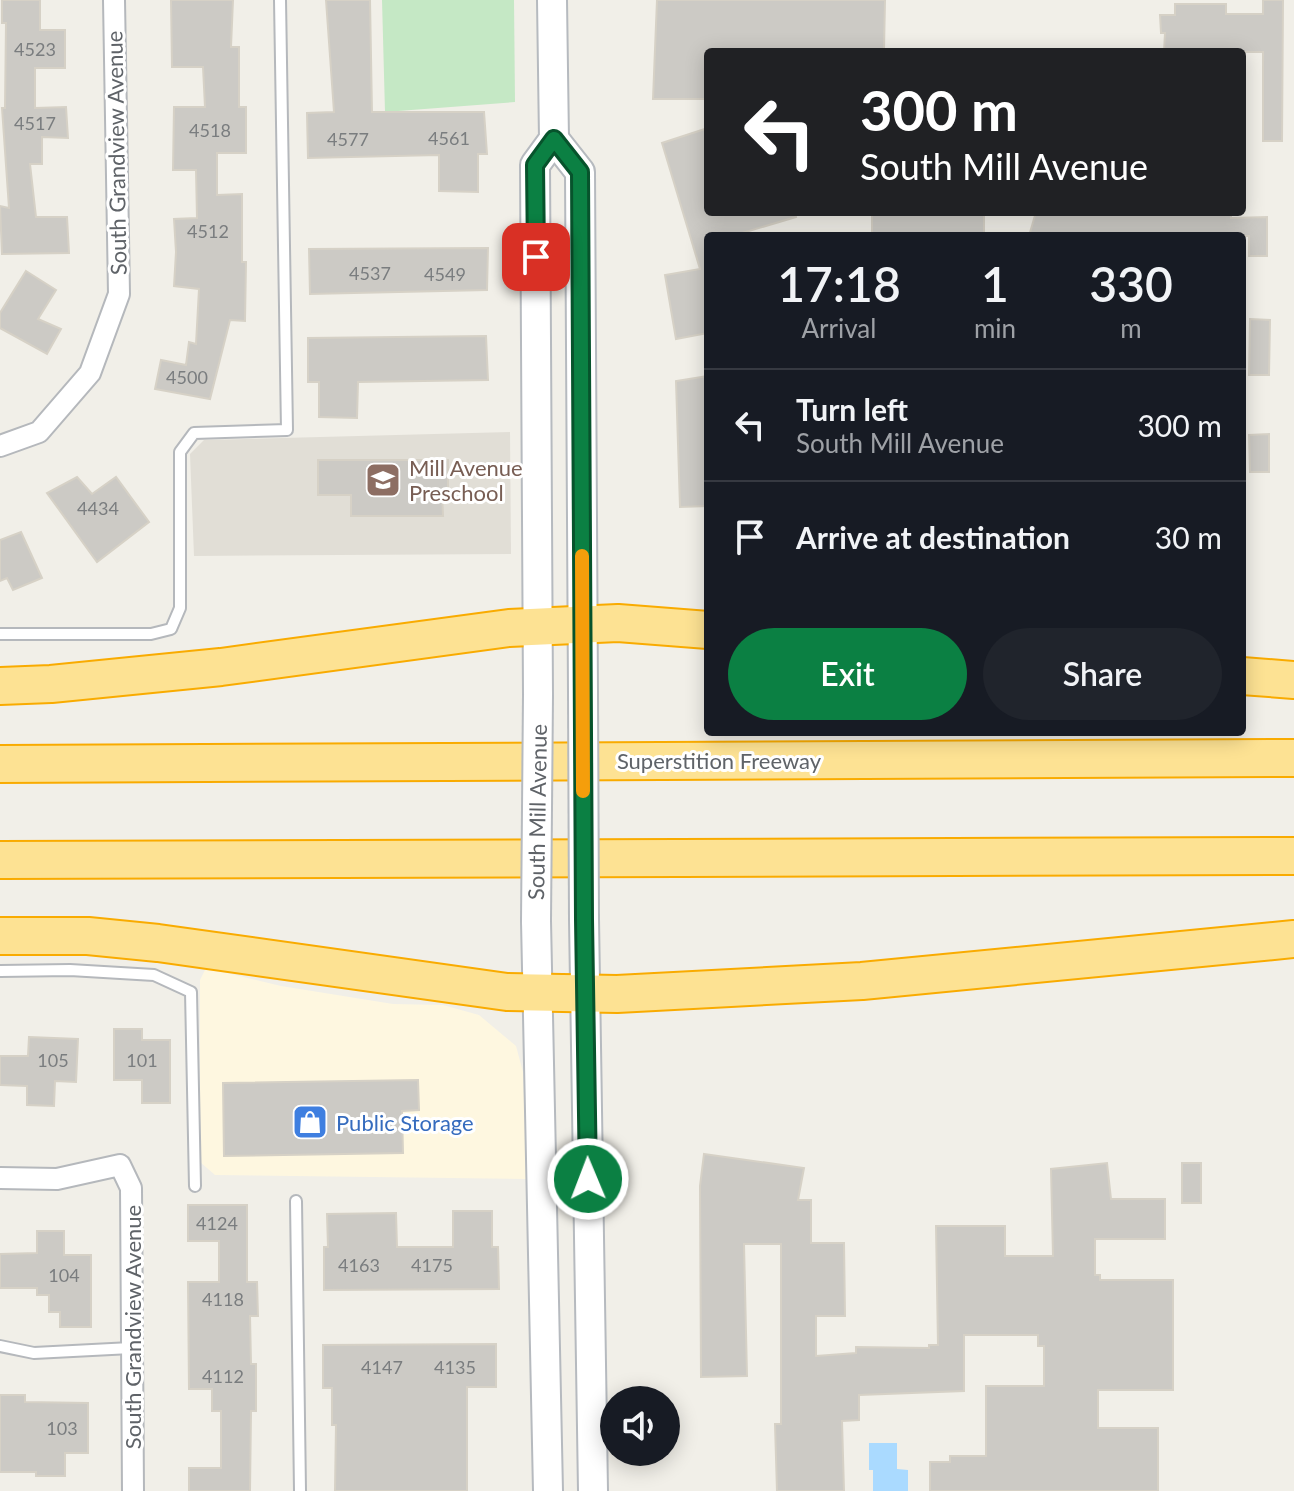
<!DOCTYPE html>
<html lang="en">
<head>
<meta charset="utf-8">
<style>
	body { margin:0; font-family:Lato,sans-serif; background:#20242c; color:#f1f3f6; height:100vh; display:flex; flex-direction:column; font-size:30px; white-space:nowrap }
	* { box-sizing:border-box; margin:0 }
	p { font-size:26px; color:#9ea1a6 }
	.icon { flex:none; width:44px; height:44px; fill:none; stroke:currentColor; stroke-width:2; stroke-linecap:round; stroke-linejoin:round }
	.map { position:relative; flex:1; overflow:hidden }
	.sheet { position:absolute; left:704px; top:232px; width:542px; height:504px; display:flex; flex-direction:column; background:#171b24; border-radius:8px; box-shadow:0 4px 20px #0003 }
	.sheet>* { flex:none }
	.top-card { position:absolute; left:704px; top:48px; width:542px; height:168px; border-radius:8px; box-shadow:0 4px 20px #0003; background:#202124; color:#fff; overflow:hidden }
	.fabs { position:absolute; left:600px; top:1386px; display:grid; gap:16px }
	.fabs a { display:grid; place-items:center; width:80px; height:80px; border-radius:50%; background:#171b24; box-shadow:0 4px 20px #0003; font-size:40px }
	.pin { position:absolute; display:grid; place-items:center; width:68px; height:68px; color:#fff; margin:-34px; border-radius:16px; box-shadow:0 4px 12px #0006 }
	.me { position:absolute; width:88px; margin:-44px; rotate:359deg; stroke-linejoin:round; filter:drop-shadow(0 0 6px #0008) }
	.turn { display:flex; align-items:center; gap:28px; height:168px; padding:0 24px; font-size:36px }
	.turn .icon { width:104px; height:104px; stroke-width:2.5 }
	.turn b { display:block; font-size:56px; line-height:68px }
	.eta { display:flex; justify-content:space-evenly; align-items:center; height:136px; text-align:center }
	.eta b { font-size:48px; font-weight:600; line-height:56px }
	.button { display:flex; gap:16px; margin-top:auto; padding:16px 24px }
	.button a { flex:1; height:92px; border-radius:48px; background:#0b8043; color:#fff; font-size:32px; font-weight:600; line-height:92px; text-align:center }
	.button a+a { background:#20242c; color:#f1f3f6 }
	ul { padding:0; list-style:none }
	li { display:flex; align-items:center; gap:24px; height:112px; padding:0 24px; border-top:2px solid #363941 }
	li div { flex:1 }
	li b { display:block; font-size:30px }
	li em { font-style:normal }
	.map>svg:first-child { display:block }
	.commercial { fill:#fef7e0 }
	.education { fill:#e1ded6 }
	.green { fill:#c5e8c5 }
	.water { fill:#aadaff }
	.building { fill:#cccac5; stroke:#d6d1c6; stroke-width:2 }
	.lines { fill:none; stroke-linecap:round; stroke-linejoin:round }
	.lane-casing { stroke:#b5b8bc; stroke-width:14 }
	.street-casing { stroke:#b5b8bc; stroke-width:24 }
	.secondary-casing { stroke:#b6babf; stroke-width:32 }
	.highway-casing { stroke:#f9ab00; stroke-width:40 }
	.lane { stroke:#fff; stroke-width:10 }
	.street { stroke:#fff; stroke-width:20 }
	.secondary { stroke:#fff; stroke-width:28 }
	.highway { stroke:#fde293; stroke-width:36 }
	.secondary-bridge-casing { stroke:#b6babf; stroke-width:32; stroke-linecap:butt }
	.secondary-bridge { stroke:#fff; stroke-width:28 }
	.route-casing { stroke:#07532c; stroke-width:20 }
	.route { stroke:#0b8043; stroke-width:14 }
	.slow { stroke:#f59e0b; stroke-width:14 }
	.labels { text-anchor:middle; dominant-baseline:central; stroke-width:6; stroke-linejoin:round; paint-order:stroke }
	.number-label { font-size:18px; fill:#7a7d7f }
	.street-label { font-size:22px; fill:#5f6368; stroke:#fff }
	.education-label { font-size:22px; fill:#785e54; stroke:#fff; text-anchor:start }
	.shop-label { font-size:22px; fill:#366cbe; stroke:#fff; text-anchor:start }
</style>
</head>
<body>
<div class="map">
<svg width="1294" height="1491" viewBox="0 0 1294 1491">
	<rect width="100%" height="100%" fill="#f1efe8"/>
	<polygon class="commercial" points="206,968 281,986 393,1004 443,1005 479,1015 516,1046 523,1072 527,1179 215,1175 200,1162 200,980"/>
	<polygon class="education" points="510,432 511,554 194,556 190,454 204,440"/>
	<polygon class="green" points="382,0 514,0 515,102 385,112"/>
	<polygon class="water" points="869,1443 897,1443 897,1469 908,1470 908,1491 873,1491 873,1470 869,1470"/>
	<g class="building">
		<polygon points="2,0 40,0 40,30 65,30 65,68 35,68 35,108 66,107 68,138 42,137 42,164 30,164 36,217 67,217 69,253 2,254 0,206 9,208 2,108 5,108 6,23 2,23"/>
		<polygon points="171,0 233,0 231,47 239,47 239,107 246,107 246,153 217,153 217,195 242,194 242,262 246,262 245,321 230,320 210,399 155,389 161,360 186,365 189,342 196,344 199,289 174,286 176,252 174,219 197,218 196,170 173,170 174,107 205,107 203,67 172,67"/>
		<polygon points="326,0 370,0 372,112 484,112 487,154 478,154 478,192 439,191 439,155 308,158 307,113 334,112"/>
		<polygon points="657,0 885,0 884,50 708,52 708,99 653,99"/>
		<polygon points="1263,0 1283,0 1282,141 1263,141 1263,52 1164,52 1165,33 1161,33 1160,15 1175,15 1175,4 1226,4 1226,14 1263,14"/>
		<polygon points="708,128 708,212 795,212 796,217 732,236 708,236 708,333 676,339 665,275 700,269 662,143"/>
		<rect x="872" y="212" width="112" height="24"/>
		<polygon points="1036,212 1231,212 1231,218 1267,217 1267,256 1249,256 1249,236 1029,236"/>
		<polygon points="488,248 487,290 310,294 309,249"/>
		<polygon points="26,271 56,290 38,319 61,329 47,354 0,328 0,313"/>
		<polygon points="1250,319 1270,320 1269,375 1249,375"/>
		<polygon points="486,336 488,380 358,382 357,418 319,417 319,382 308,382 308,338"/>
		<polygon points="708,376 708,506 680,507 676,381"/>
		<polygon points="1269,434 1269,472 1250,472 1249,435"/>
		<polygon points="318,460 448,460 448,492 442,492 443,516 351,516 351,495 318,495"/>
		<polygon points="77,477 92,494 116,477 149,522 97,562 47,493"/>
		<polygon points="21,532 42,578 13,590 7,578 0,581 0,540"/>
		<polygon points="114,1029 142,1029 142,1040 170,1040 170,1103 142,1103 142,1080 114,1080"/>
		<polygon points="29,1037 78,1039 76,1082 55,1081 54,1106 27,1105 27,1086 0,1085 0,1056 28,1056"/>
		<polygon points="418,1080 419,1110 402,1111 403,1153 224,1156 223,1083"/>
		<polygon points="704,1154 804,1168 798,1200 811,1200 811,1243 844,1243 845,1316 816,1316 816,1356 856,1353 856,1347 929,1348 929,1345 938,1345 936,1226 1005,1226 1005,1256 1053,1256 1051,1169 1107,1163 1111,1199 1165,1199 1165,1239 1095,1239 1095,1275 1100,1275 1100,1280 1173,1280 1173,1390 1098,1390 1098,1428 1158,1428 1158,1491 930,1491 930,1462 950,1462 950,1456 986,1456 986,1386 1044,1386 1044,1346 1038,1346 1038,1335 964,1335 964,1391 859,1395 859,1420 842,1421 844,1491 777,1491 775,1424 781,1424 781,1244 744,1244 747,1376 701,1377 700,1186"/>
		<rect x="1182" y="1163" width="19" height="40"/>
		<polygon points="188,1205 247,1205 247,1282 257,1282 258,1316 250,1316 251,1364 256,1364 256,1411 251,1411 250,1491 189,1491 189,1468 221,1468 221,1411 212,1411 212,1389 189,1389 188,1282 219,1282 219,1241 188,1241"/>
		<polygon points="453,1211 492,1211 492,1247 498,1247 499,1289 324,1290 324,1247 328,1247 327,1214 396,1213 397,1247 453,1247"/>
		<polygon points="37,1231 64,1231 64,1255 91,1255 91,1327 60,1327 60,1312 49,1312 49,1295 37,1295 37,1288 0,1288 0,1254 37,1253"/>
		<polygon points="496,1344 496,1387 467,1387 467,1491 335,1491 336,1425 332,1425 332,1388 323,1388 323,1345"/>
		<polygon points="0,1395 25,1395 25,1402 88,1403 88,1453 65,1453 65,1476 36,1476 36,1472 0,1472"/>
	</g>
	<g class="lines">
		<defs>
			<g id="lane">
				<polyline points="0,634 151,634 171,629 180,608 180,452 194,433 287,430 280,0"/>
				<polyline points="0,971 70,970 154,975 191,992 195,1186"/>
				<polyline points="296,1201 300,1491"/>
				<polyline points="0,1346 34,1353 131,1348"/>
			</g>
			<g id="street">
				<polyline points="0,446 39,432 90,373 119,294 114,0"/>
				<polyline points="0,1178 57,1179 120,1165 131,1188 133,1491"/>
			</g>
			<g id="secondary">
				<polyline points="554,139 580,172 583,693"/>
				<polyline points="538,695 535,165 554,139 552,0"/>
				<polyline points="584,919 593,1491"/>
				<polyline points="536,921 548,1491"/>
			</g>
			<g id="highway">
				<polyline points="1242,676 1294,680"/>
				<polyline points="0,686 51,684 221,667 509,628 618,623 708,630"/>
				<polyline points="0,764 1294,758"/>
				<polyline points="0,860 1294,856"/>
				<polyline points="0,936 88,936 158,943 507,992 617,994 862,981 1294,939"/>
			</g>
		</defs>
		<use href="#lane" class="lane-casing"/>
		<use href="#street" class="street-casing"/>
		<use href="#secondary" class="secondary-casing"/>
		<use href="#highway" class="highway-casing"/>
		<use href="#lane" class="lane"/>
		<use href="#street" class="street"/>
		<use href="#secondary" class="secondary"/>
		<use href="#highway" class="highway"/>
		<defs>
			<g id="secondary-bridge">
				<polyline points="583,693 584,919"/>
				<polyline points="536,921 538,695"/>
			</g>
		</defs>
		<use href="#secondary-bridge" class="secondary-bridge-casing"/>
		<use href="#secondary-bridge" class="secondary-bridge"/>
	</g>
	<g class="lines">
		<defs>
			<polyline id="route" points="536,257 535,165 554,139 580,172 584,919 588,1179"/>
		</defs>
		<use href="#route" class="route-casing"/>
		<use href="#route" class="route"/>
		<polyline class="slow" points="582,556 583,791"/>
	</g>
	<defs>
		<symbol id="school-square" viewBox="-11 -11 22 22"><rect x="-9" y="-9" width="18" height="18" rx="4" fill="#8d6e63" stroke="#fff"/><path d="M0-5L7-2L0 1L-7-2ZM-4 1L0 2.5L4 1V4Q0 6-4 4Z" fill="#fff"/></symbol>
		<symbol id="shop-square" viewBox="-11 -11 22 22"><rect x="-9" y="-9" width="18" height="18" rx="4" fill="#3f7fe0" stroke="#fff"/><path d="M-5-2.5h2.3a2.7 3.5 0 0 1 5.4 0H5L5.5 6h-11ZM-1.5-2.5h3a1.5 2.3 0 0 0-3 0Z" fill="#fff"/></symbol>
	</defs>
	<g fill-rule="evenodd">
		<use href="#school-square" x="363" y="460" width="40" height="40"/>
		<use href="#shop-square" x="290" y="1102" width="40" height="40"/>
	</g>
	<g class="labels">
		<g class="number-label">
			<text x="35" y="49">4523</text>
			<text x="35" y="123">4517</text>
			<text x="210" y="130">4518</text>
			<text x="449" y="138">4561</text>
			<text x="348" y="139">4577</text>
			<text x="208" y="231">4512</text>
			<text x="370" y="273">4537</text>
			<text x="445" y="274">4549</text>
			<text x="187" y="377">4500</text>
			<text x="98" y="508">4434</text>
			<text x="53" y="1060">105</text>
			<text x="142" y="1060">101</text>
			<text x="217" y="1223">4124</text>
			<text x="359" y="1265">4163</text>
			<text x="432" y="1265">4175</text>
			<text x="64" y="1275">104</text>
			<text x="223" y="1299">4118</text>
			<text x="382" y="1367">4147</text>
			<text x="455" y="1367">4135</text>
			<text x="223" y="1376">4112</text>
			<text x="62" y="1428">103</text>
		</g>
		<g class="street-label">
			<text transform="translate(116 153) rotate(-91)">South Grandview Avenue</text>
			<text x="719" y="760">Superstition Freeway</text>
			<text transform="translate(537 812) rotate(-89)">South Mill Avenue</text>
			<text transform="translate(132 1327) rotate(-90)">South Grandview Avenue</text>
		</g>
		<g class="education-label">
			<text x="409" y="467">Mill Avenue<tspan x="409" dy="25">Preschool</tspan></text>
		</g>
		<g class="shop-label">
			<text x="336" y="1122">Public Storage</text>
		</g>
	</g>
</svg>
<div class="fabs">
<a><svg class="icon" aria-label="sound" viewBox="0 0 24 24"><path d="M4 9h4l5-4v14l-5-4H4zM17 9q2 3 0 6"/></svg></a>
</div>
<div class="pin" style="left:536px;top:257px;background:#d93025"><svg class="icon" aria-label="arrive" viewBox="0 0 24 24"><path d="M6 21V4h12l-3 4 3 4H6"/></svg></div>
<svg class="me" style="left:588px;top:1179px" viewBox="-20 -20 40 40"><circle r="17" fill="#0b8043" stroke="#fff" stroke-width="3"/><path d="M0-11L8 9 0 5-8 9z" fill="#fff"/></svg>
<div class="top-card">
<div class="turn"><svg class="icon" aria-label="left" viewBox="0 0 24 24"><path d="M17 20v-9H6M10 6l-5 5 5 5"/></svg><div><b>300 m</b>South Mill Avenue</div></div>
</div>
<section class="sheet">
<div class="eta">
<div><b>17:18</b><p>Arrival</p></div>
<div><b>1</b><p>min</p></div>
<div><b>330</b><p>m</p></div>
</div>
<ul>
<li><svg class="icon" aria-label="left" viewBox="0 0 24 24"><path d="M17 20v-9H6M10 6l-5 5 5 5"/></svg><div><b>Turn left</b><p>South Mill Avenue</p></div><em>300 m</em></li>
<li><svg class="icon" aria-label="arrive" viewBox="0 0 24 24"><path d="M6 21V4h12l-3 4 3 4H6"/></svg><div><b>Arrive at destination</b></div><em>30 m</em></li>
</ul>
<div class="button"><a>Exit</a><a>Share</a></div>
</section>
</div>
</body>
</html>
